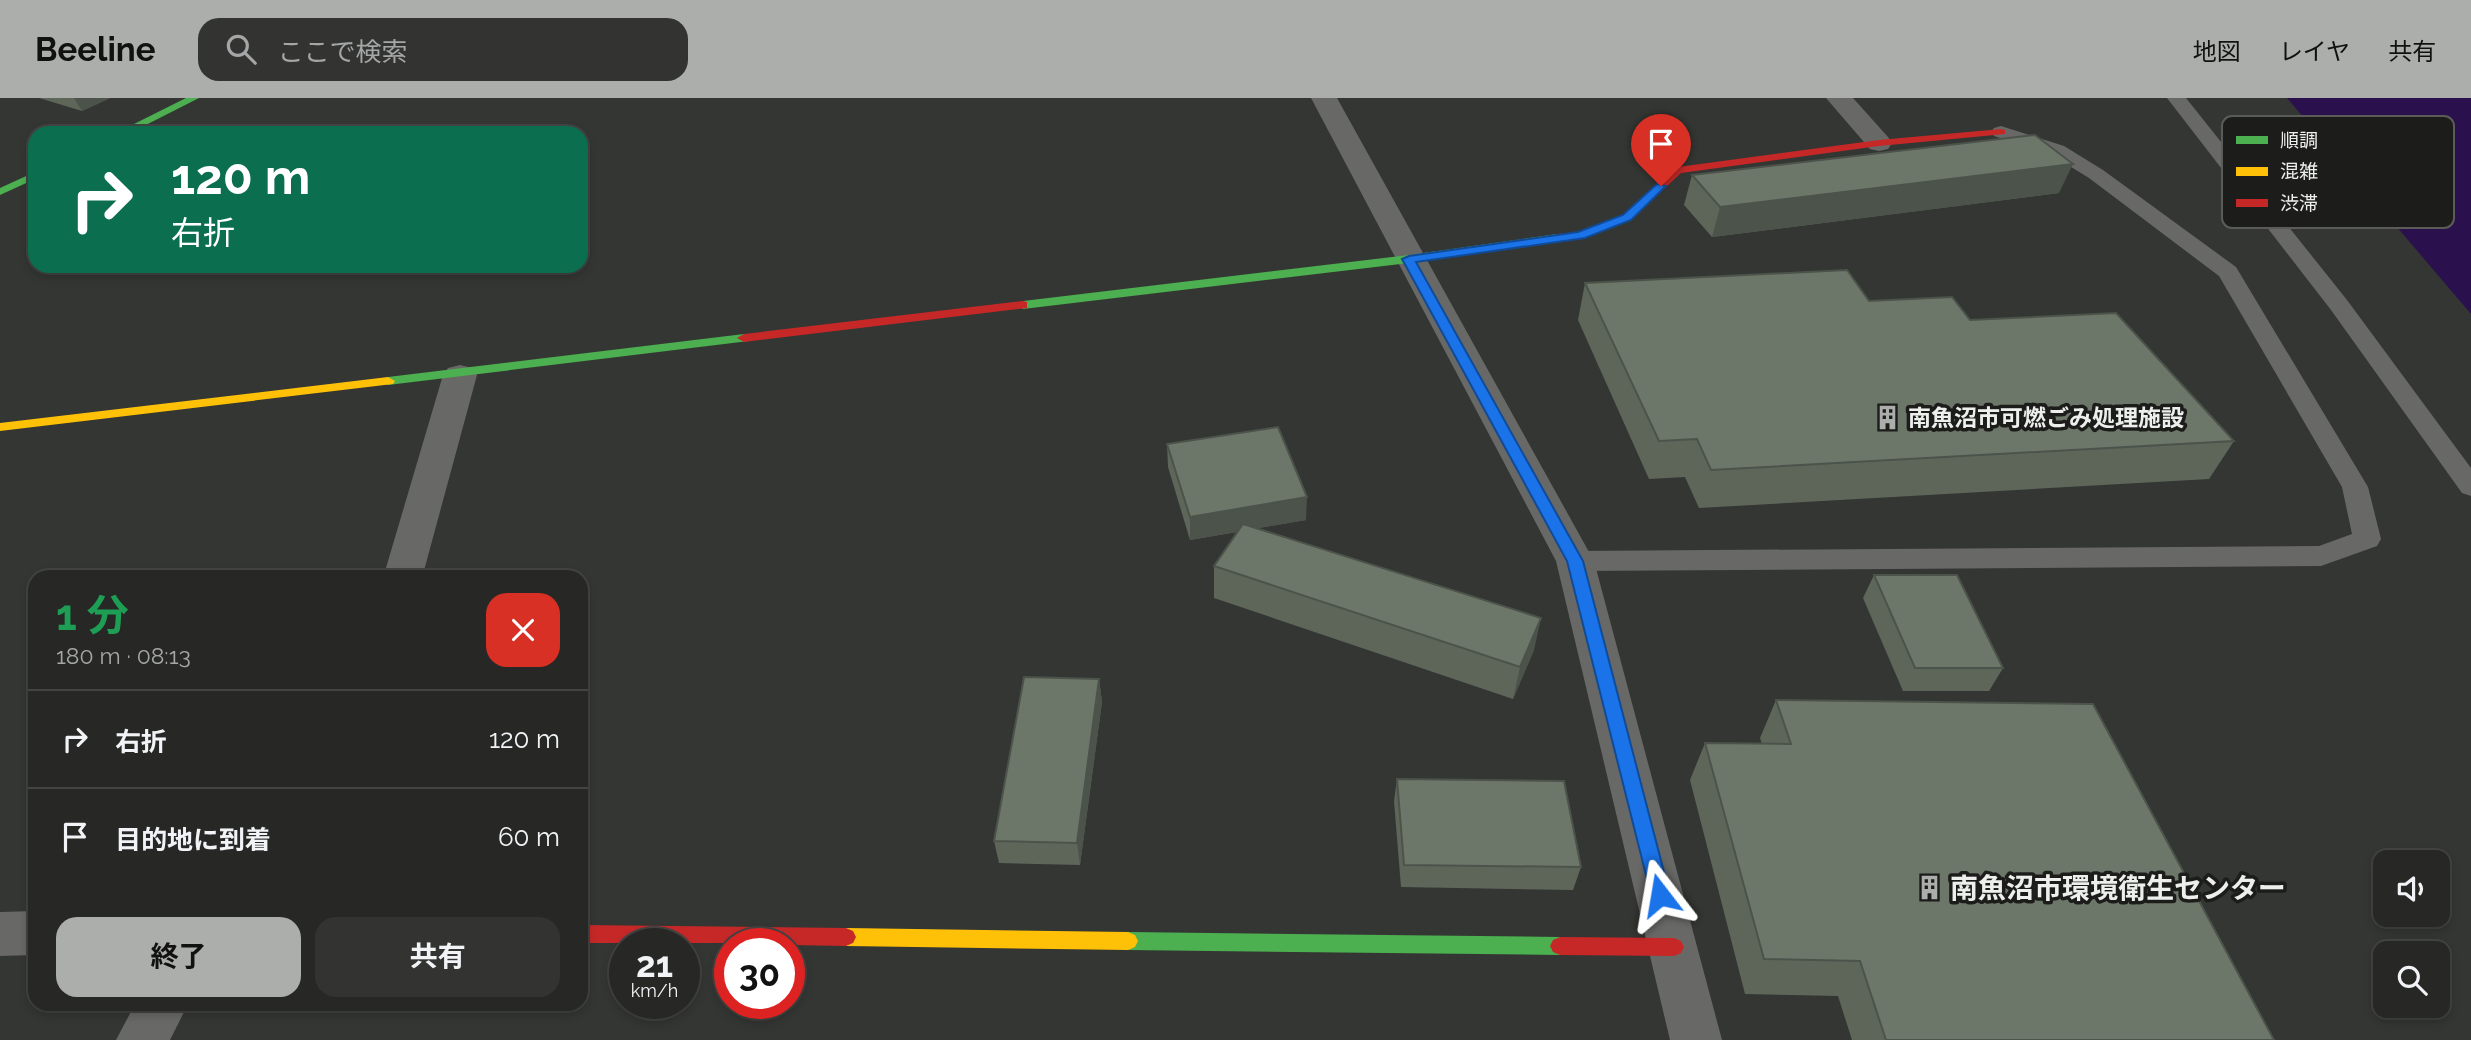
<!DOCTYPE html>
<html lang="ja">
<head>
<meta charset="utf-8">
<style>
	body { margin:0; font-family:Raleway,"Noto Sans JP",sans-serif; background:#333432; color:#f1f3f6; height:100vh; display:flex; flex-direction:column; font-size:26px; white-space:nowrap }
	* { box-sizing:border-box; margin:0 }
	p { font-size:23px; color:#a4a6a7 }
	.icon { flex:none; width:38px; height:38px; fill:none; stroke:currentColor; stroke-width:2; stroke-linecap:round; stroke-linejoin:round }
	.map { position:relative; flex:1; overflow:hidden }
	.details { position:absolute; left:28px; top:472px; width:560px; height:441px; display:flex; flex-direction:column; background:#272826; border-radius:21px; box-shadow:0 4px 10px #0003,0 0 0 2px #434443 }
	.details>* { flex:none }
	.banner { position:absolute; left:28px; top:28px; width:560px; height:147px; border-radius:21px; box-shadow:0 4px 10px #0003,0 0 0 2px #434443; background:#0b6e4f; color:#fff; overflow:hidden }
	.tools { position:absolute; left:2373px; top:752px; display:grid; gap:14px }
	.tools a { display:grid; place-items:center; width:77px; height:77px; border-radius:14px; background:#272826; box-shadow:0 4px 10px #0003,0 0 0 2px #434443; font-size:35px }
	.speed { position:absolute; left:609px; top:830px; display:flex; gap:14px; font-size:35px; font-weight:700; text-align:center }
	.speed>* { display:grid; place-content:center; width:91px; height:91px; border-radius:50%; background:#272826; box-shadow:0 4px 10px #0003,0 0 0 2px #434443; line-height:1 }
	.speed small { font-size:18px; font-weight:400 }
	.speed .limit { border:10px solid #d22; background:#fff; color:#111 }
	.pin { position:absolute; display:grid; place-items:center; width:60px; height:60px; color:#fff; margin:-72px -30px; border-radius:50% 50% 50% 0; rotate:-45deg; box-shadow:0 0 7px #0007 }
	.pin .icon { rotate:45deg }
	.me { position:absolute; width:77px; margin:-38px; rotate:346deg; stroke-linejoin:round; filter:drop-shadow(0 0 5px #0008) }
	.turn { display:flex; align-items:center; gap:24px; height:147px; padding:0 28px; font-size:32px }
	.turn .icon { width:91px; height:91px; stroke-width:2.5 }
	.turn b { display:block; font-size:49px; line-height:60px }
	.round { display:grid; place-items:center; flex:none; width:74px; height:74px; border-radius:21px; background:#333432 }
	.headline { display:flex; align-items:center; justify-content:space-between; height:119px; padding:0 28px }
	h1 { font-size:42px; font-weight:700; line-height:52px; color:#1e9e55 }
	.action { display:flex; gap:14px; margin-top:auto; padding:14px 28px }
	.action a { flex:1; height:80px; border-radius:21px; background:#acaeab; color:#111; font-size:28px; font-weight:700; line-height:80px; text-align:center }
	.action a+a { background:#333432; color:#f1f3f6 }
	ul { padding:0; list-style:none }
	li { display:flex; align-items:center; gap:21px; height:98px; padding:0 28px; border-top:2px solid #434443 }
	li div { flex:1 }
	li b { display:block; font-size:26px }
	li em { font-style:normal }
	header { display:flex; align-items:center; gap:42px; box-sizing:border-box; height:98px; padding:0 35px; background:#acaeab; color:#111 }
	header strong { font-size:33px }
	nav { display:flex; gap:38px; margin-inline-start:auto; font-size:24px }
	.search { width:490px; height:63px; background:#333432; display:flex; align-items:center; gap:18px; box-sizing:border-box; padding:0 24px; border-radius:21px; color:#a4a6a7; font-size:26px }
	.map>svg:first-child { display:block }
	.water { fill:#2a114d }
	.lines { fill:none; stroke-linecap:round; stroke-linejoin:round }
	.lane { fill:#686967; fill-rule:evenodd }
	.street { fill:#686967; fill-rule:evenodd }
	.fast { fill:#4caf50; fill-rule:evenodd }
	.slow { fill:#ffc107; fill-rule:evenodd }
	.jam { fill:#c62828; fill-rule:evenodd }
	.wall { fill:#5e665a }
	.shaded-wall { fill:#4c534a }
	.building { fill:#6d7769; stroke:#4c534a; stroke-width:2 }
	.route { fill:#1a73e8; stroke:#114b97; stroke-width:2 }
	.labels { text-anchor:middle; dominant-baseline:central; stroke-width:7; stroke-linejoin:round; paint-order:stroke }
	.poi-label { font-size:23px; font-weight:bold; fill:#edefec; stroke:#1c1d1b; text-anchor:start }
	.near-poi-label { font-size:28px; font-weight:bold; fill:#edefec; stroke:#1c1d1b; text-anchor:start }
	.key { fill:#1c1d1b; stroke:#5b5c5a; stroke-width:2 }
	.key-label { font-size:19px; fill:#edefec }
</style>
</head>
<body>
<header>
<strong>Beeline</strong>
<div class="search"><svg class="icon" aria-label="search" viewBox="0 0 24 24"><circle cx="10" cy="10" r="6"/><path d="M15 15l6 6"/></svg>ここで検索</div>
<nav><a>地図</a><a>レイヤ</a><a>共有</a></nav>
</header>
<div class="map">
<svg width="2471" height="942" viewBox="0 0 2471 942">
	<rect width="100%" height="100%" fill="#343633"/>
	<polygon class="water" points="2287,0 2471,0 2471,216"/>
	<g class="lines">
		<g class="lane">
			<polygon points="2167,0 2186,0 2347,202 2471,370 2471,398 2462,395 2331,212"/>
			<polygon points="2001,28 2064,48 2103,72 2236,169 2368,389 2381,441 2377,448 2321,468 1575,473 1565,470 1561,463 1565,456 1575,453 2319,448 2352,436 2342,389 2219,178 2089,80 2050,56 1994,38 1991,34 1994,30"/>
		</g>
		<g class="street">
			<polygon points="1311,0 1337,0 1594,463 1722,942 1670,942 1556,463"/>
			<polygon points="1826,0 1853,0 1888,39 1892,45 1888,51 1879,53 1870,51"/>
			<polygon points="460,267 472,270 477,277 422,480 383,480 443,277 448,270"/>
			<polygon points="35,813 35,857 0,858 0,814"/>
			<polygon points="135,906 188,906 170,942 116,942"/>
		</g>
		<g class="fast">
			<polygon points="186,0 199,0 130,35 116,35"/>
			<polygon points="35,74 35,81 0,97 0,90"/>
			<polygon points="1557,136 1563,140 1561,143 1409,165 1023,211 1017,207 1023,203 1409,157"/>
			<polygon points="744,236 751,240 749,243 388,287 381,283 388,279"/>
			<polygon points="1128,834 1560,839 1567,842 1570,848 1567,854 1560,857 1128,852 1121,849 1118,843 1121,837"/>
		</g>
		<g class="slow">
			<polygon points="388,279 395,283 393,286 0,333 0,325"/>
			<polygon points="846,830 1128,834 1135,837 1138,843 1135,849 1128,852 846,848 839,845 836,839 839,833"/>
		</g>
		<g class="jam">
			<polygon points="2001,31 2005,32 2005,36 1879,48 1681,75 1631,122 1580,141 1557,144 1551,140 1557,136 1578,134 1623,118 1678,69 1879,42"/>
			<polygon points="1023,203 1027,204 1027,210 744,244 737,240 744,236"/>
			<polygon points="581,827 846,830 853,833 856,839 853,845 846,848 789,847 789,845 581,845"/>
			<polygon points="1560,839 1674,840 1681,843 1684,849 1681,855 1674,858 1560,857 1553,854 1550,848 1553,842"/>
		</g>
	</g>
	<g class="wall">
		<polygon points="39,0 110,0 82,13"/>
		<polygon points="1692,77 2059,95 1712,139 1684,107"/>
		<polygon points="1585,185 1869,203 1970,222 2234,343 2209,381 1699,410 1685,379 1649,381 1578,222"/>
		<polygon points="1167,346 1306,422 1258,430 1534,552 1513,601 1214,500 1214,468 1237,434 1190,442 1168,369"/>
		<polygon points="1874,477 2003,570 1989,593 1903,593 1863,500"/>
		<polygon points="1099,581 1102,604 1080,767 999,765 994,743"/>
		<polygon points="1776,602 2274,942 1852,942 1838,898 1745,896 1690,682 1705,645 1762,646 1760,640"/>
		<polygon points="1397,681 1581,769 1573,792 1401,789 1394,703"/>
	</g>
	<g class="shaded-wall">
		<polygon points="74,0 110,0 82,13"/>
		<polygon points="2073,66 2059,95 1712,139 1720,109"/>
		<polygon points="1307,399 1306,422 1190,442 1190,419"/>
		<polygon points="1541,520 1534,552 1513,601 1520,569"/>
		<polygon points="1099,581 1102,604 1080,767 1077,745"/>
	</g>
	<g class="building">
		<polygon points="2035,37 2073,66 1720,109 1692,77"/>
		<polygon points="1847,172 1869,203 1952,199 1970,222 2116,215 2234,343 1711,372 1697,341 1659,343 1585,185"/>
		<polygon points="1278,329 1307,399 1190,419 1167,346"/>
		<polygon points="1243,426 1541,520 1520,569 1214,468"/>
		<polygon points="1874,477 1957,477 2003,570 1915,570"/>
		<polygon points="1024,579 1099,581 1077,745 994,743"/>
		<polygon points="1776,602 2093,606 2274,942 1886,942 1860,863 1764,861 1705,645 1791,646"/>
		<polygon points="1397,681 1564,683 1581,769 1404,767"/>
	</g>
	<polygon class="route" points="1657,86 1666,88 1631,122 1585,140 1416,164 1583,463 1670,797 1667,803 1660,806 1653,803 1651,797 1567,463 1402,161 1409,158 1578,134 1623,117"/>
	<defs>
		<symbol id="building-bare" viewBox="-9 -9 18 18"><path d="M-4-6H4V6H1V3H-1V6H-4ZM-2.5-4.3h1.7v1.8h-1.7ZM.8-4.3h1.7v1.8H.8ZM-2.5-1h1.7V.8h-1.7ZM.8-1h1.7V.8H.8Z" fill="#acaeab" stroke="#1c1d1b" stroke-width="2.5" paint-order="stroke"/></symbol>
	</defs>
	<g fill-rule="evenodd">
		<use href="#building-bare" x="1870" y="302" width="35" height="35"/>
		<use href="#building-bare" x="1912" y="772" width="35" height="35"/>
	</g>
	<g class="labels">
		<g class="poi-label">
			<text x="1908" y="319">南魚沼市可燃ごみ処理施設</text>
		</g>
		<g class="near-poi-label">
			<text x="1950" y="790">南魚沼市環境衛生センター</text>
		</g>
	</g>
	<rect x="2222" y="18" width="232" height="112" rx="10" class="key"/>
	<rect x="2236" y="38" width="32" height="8" fill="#4caf50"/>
	<rect x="2236" y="69" width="32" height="9" fill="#ffc107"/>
	<rect x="2236" y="101" width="32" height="8" fill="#c62828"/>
	<g class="key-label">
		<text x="2280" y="49">順調</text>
		<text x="2280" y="80">混雑</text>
		<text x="2280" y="112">渋滞</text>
	</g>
</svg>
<div class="tools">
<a><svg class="icon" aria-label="sound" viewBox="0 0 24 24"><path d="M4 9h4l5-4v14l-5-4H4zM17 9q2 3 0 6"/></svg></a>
<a><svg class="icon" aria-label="search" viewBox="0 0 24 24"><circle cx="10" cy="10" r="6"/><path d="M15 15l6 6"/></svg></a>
</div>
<div class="speed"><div>21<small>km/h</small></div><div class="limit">30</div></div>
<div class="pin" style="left:1661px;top:88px;background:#d93025"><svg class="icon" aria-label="arrive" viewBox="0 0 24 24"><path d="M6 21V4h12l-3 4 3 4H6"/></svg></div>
<svg class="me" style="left:1660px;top:797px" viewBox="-20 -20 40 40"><path d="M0-17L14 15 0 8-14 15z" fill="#1a73e8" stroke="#fff" stroke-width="4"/></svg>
<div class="banner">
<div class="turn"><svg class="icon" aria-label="right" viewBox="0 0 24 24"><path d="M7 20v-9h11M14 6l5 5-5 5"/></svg><div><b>120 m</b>右折</div></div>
</div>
<section class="details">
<div class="headline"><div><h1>1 分</h1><p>180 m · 08:13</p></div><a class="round" style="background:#d93025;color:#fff"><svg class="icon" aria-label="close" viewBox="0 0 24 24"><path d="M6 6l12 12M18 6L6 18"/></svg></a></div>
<ul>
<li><svg class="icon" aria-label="right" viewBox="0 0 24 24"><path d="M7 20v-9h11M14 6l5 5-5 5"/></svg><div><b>右折</b></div><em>120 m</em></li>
<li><svg class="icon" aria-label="arrive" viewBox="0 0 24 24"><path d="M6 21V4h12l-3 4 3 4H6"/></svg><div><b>目的地に到着</b></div><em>60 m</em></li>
</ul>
<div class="action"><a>終了</a><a>共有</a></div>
</section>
</div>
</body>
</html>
